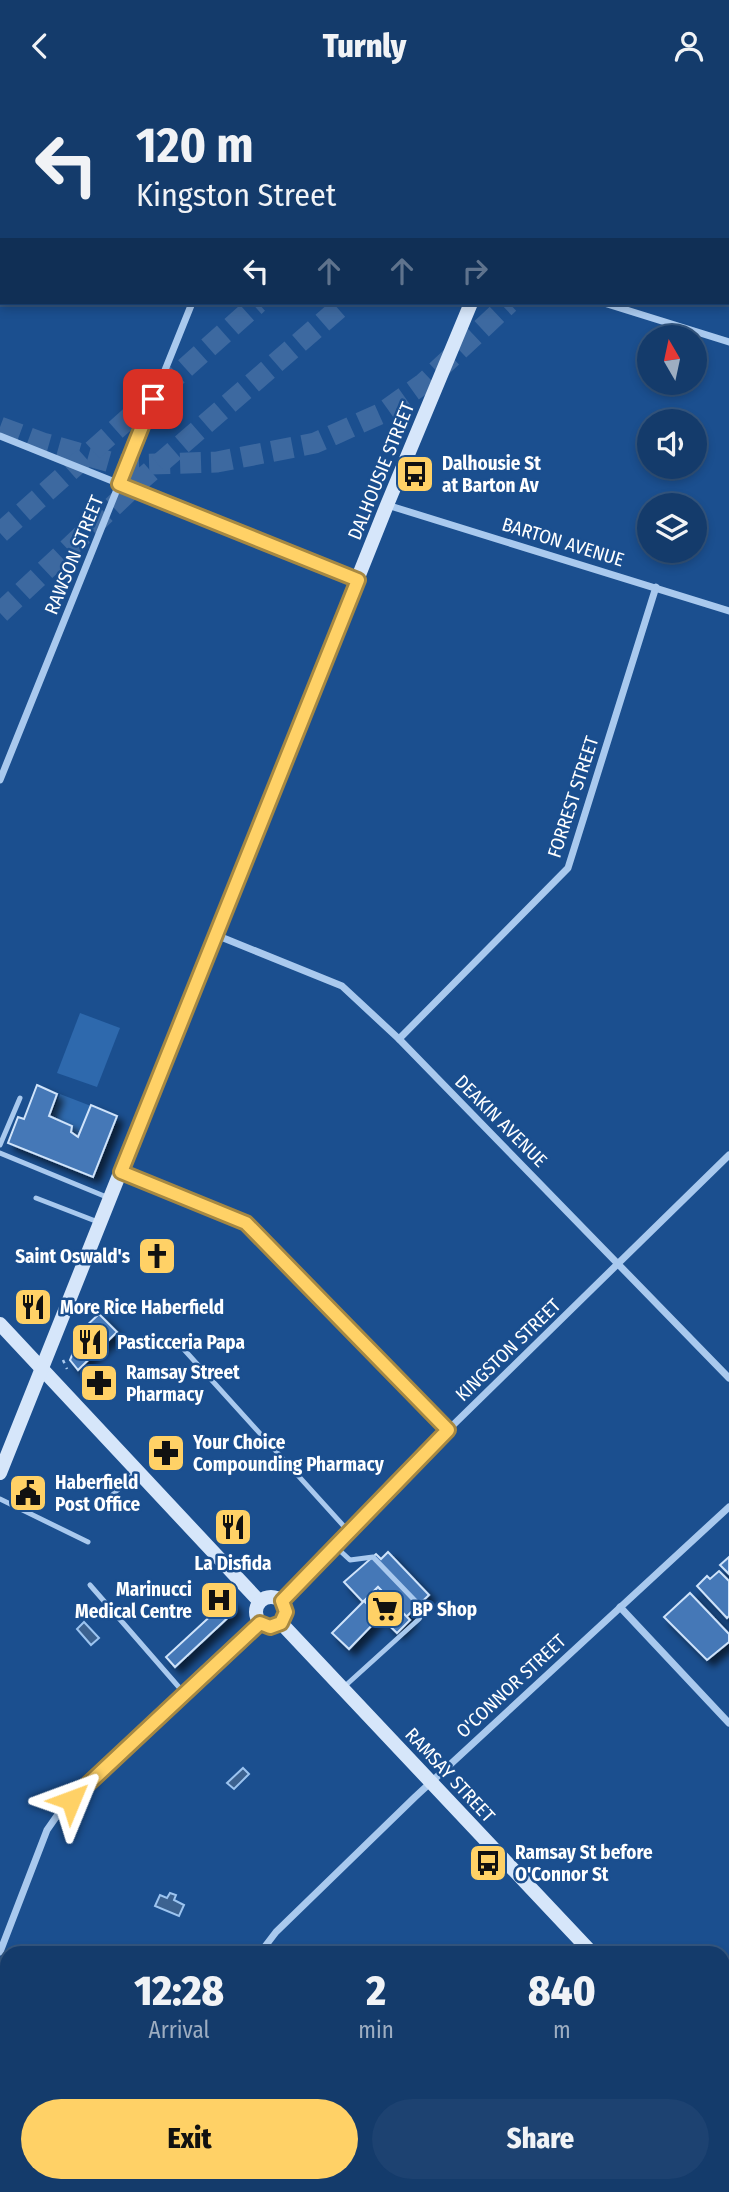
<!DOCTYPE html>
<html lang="en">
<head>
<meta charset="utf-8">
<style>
	body { margin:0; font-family:"Fira Sans Condensed",sans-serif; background:#1d4271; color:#f1f3f6; height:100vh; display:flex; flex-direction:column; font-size:26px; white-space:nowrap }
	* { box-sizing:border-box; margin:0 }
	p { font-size:23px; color:#9dadc1 }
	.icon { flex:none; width:38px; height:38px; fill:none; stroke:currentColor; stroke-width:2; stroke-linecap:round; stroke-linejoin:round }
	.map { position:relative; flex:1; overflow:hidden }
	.sheet { position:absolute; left:0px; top:1855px; width:730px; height:247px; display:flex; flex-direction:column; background:#143b6b; border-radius:21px 21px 0 0; box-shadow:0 4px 10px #0003,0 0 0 2px #33557e }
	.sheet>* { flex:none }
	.guide { position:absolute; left:0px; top:0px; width:730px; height:214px; box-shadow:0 4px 10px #0003,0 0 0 2px #33557e; background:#143b6b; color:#f1f3f6; overflow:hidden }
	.needle { width:46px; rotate:351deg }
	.controls { position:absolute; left:637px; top:234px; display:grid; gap:14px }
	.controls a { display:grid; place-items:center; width:70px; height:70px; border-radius:50%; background:#143b6b; box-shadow:0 4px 10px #0003,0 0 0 2px #33557e; font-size:35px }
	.pin { position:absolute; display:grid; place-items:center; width:60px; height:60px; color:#fff; margin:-30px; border-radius:14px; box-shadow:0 4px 10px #0006 }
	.me { position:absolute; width:77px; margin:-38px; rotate:46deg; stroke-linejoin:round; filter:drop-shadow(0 0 5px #0008) }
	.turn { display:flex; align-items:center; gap:24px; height:147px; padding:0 21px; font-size:32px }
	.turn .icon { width:91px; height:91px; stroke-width:2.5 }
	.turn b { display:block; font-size:49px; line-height:60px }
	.lanes { display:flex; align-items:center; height:66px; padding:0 21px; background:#0003; justify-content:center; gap:35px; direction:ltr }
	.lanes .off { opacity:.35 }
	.eta { display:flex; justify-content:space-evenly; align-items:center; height:119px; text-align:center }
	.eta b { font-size:42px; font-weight:800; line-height:49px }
	.action { display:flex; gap:14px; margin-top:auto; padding:14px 21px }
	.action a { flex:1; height:80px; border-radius:42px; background:#ffd166; color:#111; font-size:28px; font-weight:800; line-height:80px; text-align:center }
	.action a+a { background:#1d4271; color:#f1f3f6 }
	header { display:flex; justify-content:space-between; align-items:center; height:91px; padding:0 21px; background:#143b6b; font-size:32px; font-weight:800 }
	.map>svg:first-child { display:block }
	.green { fill:#2e69ad }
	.water { fill:#3c6290; stroke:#9cc4f0; stroke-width:2 }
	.building { fill:#4478b7; stroke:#cfe3fa; stroke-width:2; filter:url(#shadow) }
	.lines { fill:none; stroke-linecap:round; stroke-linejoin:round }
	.highway-tunnel { stroke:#3d69a0; stroke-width:21; stroke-dasharray:21 10; stroke-linecap:butt }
	.path { stroke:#a9c9ee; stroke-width:2.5; stroke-dasharray:3.5 5; stroke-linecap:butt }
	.lane { stroke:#a9c9ee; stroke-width:5 }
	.street { stroke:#a9c9ee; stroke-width:7 }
	.secondary { stroke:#d6e6fa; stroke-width:14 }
	.route-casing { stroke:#a68842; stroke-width:18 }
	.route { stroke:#ffd166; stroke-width:12 }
	.labels { text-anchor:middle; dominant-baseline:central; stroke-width:5; stroke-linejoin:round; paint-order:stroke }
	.poi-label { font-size:19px; font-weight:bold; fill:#fff; stroke:#1b4f8f; text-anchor:start }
	.street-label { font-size:19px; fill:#fff; stroke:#1b4f8f }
</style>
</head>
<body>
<header><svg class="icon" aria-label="back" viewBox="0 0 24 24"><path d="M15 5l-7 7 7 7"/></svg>Turnly<svg class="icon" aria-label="person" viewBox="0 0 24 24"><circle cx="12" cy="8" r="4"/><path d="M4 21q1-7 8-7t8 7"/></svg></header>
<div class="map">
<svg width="729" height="2101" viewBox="0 0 729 2101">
	<defs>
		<filter id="shadow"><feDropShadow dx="6" dy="6" stdDeviation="3.5" flood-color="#0009"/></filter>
	</defs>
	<rect width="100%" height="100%" fill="#1b4f8f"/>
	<g class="green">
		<polygon points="80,922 120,937 97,996 57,982"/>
		<polygon points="60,1003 91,1015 78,1046 48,1034"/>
	</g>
	<g class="water">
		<polygon points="84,1531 99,1547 91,1554 77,1538"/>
		<polygon points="243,1677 249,1683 234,1698 227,1692"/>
		<polygon points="170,1802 176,1804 174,1809 184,1814 179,1825 155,1815 160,1804 167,1807"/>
	</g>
	<g class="building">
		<polygon points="37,994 57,1003 49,1025 72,1035 71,1041 78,1046 91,1014 117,1025 93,1086 8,1052 18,1026 24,1028"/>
		<polygon points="99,1223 117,1241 78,1279 70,1269 79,1247 87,1239 84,1237"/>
		<polygon points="388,1461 429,1504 406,1526 378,1496 363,1511 344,1491 376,1463 381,1468"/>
		<polygon points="729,1466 729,1483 720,1474"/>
		<polygon points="719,1480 729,1490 729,1525 727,1527 697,1495 707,1485 710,1488"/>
		<polygon points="378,1496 410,1529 397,1542 364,1510"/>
		<polygon points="690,1502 729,1543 729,1551 707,1569 664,1526"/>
		<polygon points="229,1508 235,1515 235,1520 175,1576 166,1566"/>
		<polygon points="364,1510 380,1526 349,1558 332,1542"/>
	</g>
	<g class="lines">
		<g class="highway-tunnel">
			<polyline points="434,2 437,0"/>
			<polyline points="661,2 664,0"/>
			<polyline points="728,13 729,12"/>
			<polyline points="0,162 2,163"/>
			<polyline points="0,336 43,352 121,374 217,371 315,352 382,322 424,292 509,212"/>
			<polyline points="0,442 258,212"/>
			<polyline points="0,522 143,387 345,212"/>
		</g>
		<polyline class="path" points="63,1269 67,1278"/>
		<g class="lane">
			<polyline points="0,1054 20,1007"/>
			<polyline points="0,1062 109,1107"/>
			<polyline points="36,1107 98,1131"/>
			<polyline points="179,1253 350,1442"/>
			<polyline points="0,1408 88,1451"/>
			<polyline points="98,1418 136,1381"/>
			<polyline points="336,1456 350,1469 373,1466 424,1519 419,1528 345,1595"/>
			<polyline points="90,1494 184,1602"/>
		</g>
		<g class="street">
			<polyline points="277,2 278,0"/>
			<polyline points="0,5 2,0"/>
			<polyline points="604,212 729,251"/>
			<polyline points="0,345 357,488"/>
			<polyline points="387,414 729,520"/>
			<polyline points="0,689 192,212"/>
			<polyline points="216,844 342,895 399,948 729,1287"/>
			<polyline points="399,948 568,777 656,496"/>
			<polyline points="121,1081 246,1132 448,1339"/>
			<polyline points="282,1510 448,1339 729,1064"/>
			<polyline points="620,1516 729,1632"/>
			<polyline points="0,1861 47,1739 61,1719 259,1532"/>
			<polyline points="260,1862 276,1841 415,1706 729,1416"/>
			<polyline points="456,2095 462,2101"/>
			<polyline points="155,2101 158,2095"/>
		</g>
		<g class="secondary">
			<polyline points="556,2 556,0"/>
			<polyline points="0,1233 259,1510"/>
			<polyline points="0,1382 387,414 471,212"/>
			<circle cx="271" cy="1521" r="15"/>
			<polyline points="281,1532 592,1862"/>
			<polyline points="723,2002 729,2008"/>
		</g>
	</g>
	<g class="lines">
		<defs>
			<polyline id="route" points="71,1709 260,1532 270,1536 281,1532 286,1521 282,1510 448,1339 246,1132 121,1081 358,489 119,393 153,308"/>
		</defs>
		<use href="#route" class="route-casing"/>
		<use href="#route" class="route"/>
	</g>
	<defs>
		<symbol id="bus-square" viewBox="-11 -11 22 22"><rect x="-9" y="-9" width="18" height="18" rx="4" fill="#ffd166" stroke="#1b4f8f"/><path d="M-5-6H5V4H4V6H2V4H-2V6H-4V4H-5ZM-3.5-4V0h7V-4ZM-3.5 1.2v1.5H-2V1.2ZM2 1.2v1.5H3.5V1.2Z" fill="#111"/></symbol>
		<symbol id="church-square" viewBox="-11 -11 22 22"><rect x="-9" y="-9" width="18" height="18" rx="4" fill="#ffd166" stroke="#1b4f8f"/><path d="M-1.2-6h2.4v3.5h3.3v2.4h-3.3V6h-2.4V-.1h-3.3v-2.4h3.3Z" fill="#111"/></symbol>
		<symbol id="restaurant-square" viewBox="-11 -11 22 22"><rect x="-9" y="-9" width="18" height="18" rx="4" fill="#ffd166" stroke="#1b4f8f"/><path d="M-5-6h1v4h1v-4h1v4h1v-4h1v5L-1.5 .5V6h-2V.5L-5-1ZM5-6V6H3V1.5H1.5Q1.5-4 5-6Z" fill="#111"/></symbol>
		<symbol id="pharmacy-square" viewBox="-11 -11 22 22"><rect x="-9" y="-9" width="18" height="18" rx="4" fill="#ffd166" stroke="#1b4f8f"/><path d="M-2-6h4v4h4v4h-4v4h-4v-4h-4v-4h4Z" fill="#111"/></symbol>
		<symbol id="civic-square" viewBox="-11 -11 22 22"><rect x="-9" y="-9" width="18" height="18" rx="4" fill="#ffd166" stroke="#1b4f8f"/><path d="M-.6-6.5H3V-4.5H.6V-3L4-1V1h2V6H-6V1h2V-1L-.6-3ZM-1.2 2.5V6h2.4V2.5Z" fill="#111"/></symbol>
		<symbol id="hospital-square" viewBox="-11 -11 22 22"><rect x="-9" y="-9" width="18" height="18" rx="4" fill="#ffd166" stroke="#1b4f8f"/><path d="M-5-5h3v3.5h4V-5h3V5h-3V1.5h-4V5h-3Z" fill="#111"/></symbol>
		<symbol id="supermarket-square" viewBox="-11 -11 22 22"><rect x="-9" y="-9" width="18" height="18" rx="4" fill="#ffd166" stroke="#1b4f8f"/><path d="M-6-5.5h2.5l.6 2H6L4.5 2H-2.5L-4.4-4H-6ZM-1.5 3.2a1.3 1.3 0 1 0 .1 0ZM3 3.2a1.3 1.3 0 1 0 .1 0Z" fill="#111"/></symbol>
	</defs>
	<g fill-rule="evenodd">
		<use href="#bus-square" x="393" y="361" width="44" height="44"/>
		<use href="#church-square" x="135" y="1143" width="44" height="44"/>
		<use href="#restaurant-square" x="11" y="1194" width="44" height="44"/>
		<use href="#restaurant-square" x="68" y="1229" width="44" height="44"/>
		<use href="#pharmacy-square" x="77" y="1270" width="44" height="44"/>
		<use href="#pharmacy-square" x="144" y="1340" width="44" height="44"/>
		<use href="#civic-square" x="6" y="1380" width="44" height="44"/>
		<use href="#restaurant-square" x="211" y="1414" width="44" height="44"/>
		<use href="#hospital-square" x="197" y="1487" width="44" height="44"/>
		<use href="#supermarket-square" x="363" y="1496" width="44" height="44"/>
		<use href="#bus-square" x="466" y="1750" width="44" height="44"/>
	</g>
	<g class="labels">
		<g class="poi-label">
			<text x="442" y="372">Dalhousie St<tspan x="442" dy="22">at Barton Av</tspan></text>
			<text x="130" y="1165" text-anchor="end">Saint Oswald's</text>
			<text x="60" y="1216">More Rice Haberfield</text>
			<text x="117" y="1251">Pasticceria Papa</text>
			<text x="126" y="1281">Ramsay Street<tspan x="126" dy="22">Pharmacy</tspan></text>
			<text x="193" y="1351">Your Choice<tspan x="193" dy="22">Compounding Pharmacy</tspan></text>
			<text x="55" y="1391">Haberfield<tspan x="55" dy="22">Post Office</tspan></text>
			<text x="233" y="1472" text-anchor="middle">La Disfida</text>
			<text x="192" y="1498" text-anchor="end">Marinucci<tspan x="192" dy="22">Medical Centre</tspan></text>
			<text x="412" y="1518">BP Shop</text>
			<text x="515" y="1761">Ramsay St before<tspan x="515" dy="22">O'Connor St</tspan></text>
		</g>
		<g class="street-label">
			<text transform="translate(381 380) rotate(-68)">DALHOUSIE STREET</text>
			<text transform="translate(563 451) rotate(17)">BARTON AVENUE</text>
			<text transform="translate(74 464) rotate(-68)">RAWSON STREET</text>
			<text transform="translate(573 706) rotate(-72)">FORREST STREET</text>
			<text transform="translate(501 1030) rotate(45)">DEAKIN AVENUE</text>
			<text transform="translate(508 1259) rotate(-44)">KINGSTON STREET</text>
			<text transform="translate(511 1595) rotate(-43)">O'CONNOR STREET</text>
			<text transform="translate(450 1684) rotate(47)">RAMSAY STREET</text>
		</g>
	</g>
</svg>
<div class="controls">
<a><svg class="needle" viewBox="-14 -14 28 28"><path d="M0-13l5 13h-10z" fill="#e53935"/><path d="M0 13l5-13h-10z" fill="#9dadc1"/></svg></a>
<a><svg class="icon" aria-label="sound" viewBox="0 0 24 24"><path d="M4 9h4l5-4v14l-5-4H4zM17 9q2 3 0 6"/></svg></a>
<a><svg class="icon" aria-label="layers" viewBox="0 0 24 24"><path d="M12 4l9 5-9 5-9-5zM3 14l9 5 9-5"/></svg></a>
</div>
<div class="pin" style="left:153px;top:308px;background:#d93025"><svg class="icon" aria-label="arrive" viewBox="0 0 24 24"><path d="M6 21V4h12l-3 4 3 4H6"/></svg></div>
<svg class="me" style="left:71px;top:1709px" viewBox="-20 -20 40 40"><path d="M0-17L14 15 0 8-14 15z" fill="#ffd166" stroke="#fff" stroke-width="4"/></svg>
<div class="guide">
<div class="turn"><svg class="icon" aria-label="left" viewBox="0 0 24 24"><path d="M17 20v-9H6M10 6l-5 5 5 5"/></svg><div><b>120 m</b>Kingston Street</div></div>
<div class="lanes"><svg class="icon" aria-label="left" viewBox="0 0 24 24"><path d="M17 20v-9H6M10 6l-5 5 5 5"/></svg><svg class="icon off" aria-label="ahead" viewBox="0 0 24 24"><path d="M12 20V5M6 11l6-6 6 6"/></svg><svg class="icon off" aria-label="ahead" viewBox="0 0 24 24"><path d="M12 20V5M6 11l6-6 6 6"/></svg><svg class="icon off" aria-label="right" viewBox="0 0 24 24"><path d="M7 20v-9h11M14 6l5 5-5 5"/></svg></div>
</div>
<section class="sheet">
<div class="eta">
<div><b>12:28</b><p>Arrival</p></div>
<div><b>2</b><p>min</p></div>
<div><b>840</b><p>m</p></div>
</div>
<div class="action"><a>Exit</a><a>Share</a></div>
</section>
</div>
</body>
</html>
